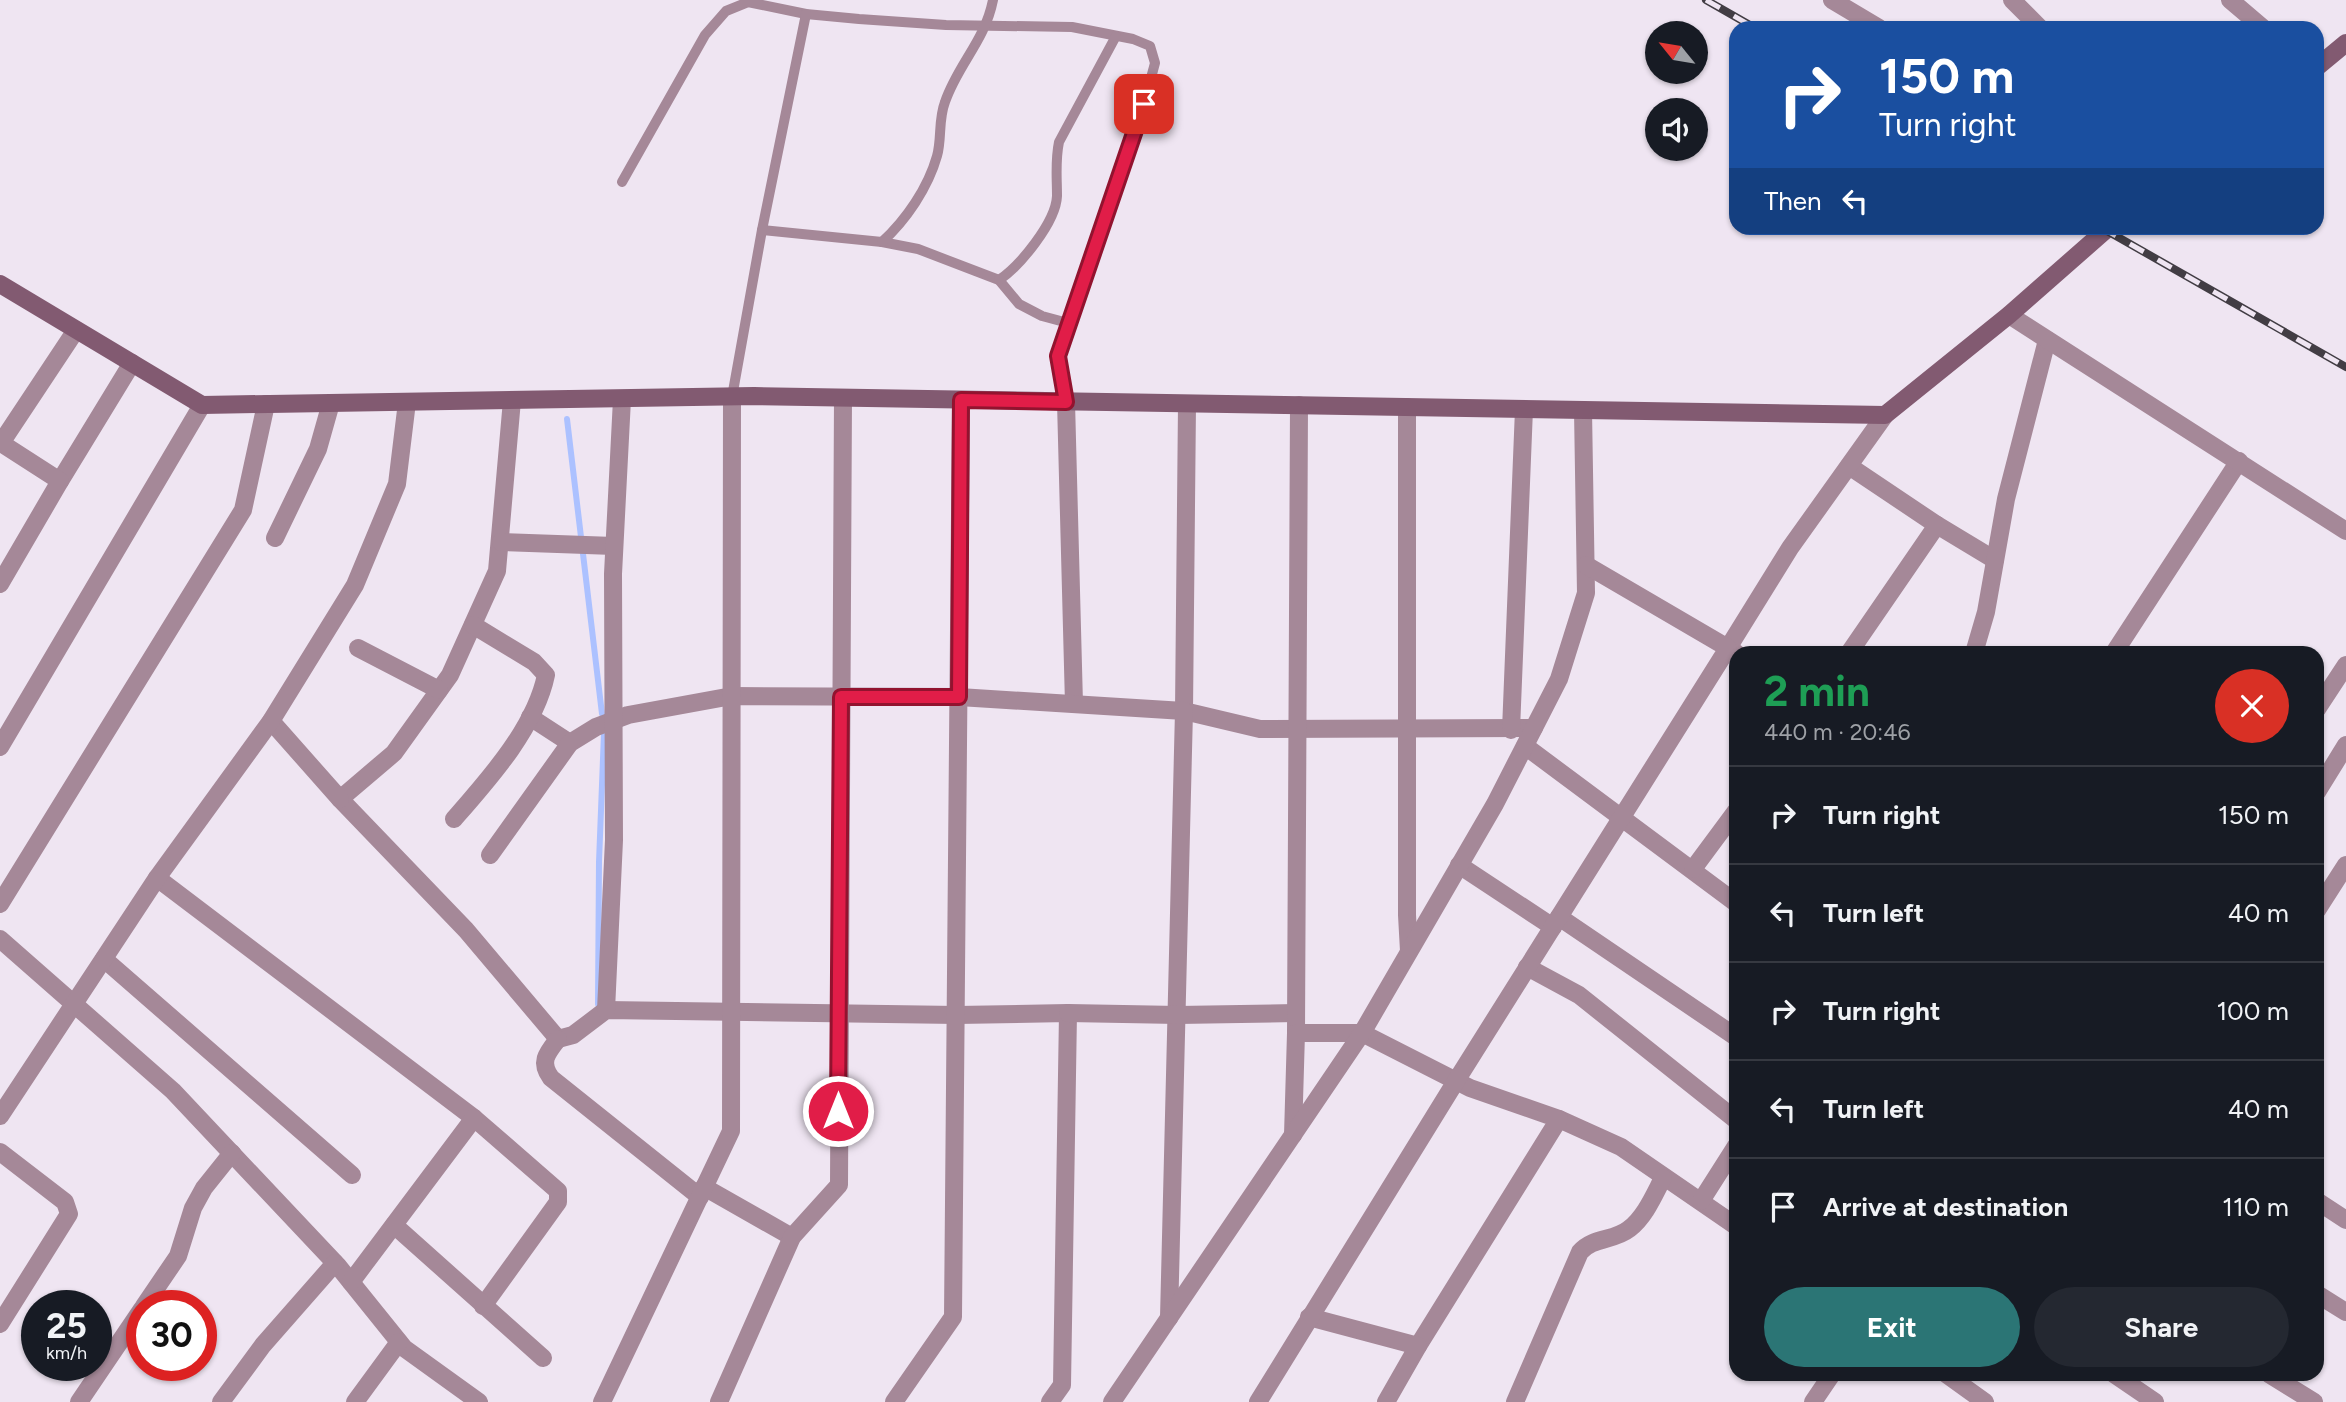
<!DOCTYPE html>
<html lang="en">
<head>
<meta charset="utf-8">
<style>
	body { margin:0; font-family:Figtree,sans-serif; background:#242831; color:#f1f3f6; height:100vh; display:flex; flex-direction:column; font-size:26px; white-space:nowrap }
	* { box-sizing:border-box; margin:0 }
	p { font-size:23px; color:#9ea1a6 }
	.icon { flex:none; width:38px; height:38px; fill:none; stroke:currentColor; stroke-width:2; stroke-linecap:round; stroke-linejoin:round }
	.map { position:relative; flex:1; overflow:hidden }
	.drawer { position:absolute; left:1729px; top:646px; width:595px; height:735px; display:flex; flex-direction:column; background:#171b24; border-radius:21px; box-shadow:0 2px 5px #0004 }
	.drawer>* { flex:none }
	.banner { position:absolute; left:1729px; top:21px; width:595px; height:214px; border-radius:21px; box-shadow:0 2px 5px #0004; background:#1a4fa0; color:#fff; overflow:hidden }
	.needle { width:46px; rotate:300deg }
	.tools { position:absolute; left:1645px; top:21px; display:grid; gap:14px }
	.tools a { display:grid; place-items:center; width:63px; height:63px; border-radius:50%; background:#171b24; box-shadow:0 2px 5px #0004; font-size:35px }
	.speed { position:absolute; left:21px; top:1290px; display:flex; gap:14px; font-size:35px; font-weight:700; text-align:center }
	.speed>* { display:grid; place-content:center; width:91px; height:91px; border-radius:50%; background:#171b24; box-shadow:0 2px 5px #0004; line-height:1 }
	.speed small { font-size:18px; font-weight:400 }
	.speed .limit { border:10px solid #d22; background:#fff; color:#111 }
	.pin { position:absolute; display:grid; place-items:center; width:60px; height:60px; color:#fff; margin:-30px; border-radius:14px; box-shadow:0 4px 10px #0006 }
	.me { position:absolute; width:77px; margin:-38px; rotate:0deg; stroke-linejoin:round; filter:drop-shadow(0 0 5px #0008) }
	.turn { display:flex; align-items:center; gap:24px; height:147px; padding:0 35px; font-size:32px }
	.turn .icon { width:91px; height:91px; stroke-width:2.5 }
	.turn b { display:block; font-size:49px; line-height:60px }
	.then { display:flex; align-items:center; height:66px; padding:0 35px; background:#0003; gap:14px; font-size:26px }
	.round { display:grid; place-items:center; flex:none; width:74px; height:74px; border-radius:37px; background:#242831 }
	.headline { display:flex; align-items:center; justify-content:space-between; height:119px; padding:0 35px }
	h1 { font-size:42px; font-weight:700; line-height:52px; color:#1e9e55 }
	.cta { display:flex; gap:14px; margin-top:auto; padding:14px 35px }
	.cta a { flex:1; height:80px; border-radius:42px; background:#2b7575; color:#fff; font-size:28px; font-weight:700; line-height:80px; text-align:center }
	.cta a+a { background:#242831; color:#f1f3f6 }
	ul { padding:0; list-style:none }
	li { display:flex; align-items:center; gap:21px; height:98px; padding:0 35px; border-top:2px solid #363941 }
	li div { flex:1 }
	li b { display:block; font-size:26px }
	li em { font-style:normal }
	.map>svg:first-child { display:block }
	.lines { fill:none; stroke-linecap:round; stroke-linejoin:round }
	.stream { stroke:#acc1ff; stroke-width:6 }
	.service { stroke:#a58898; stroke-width:10 }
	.minor { stroke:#a58898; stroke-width:18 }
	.tertiary { stroke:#a58898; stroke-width:18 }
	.secondary { stroke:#825a71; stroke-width:18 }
	.rail-casing { stroke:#423d44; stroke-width:8 }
	.rail { stroke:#efe5f2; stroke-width:5; stroke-dasharray:16; stroke-linecap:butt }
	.route-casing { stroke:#92132f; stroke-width:18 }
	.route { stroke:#e11d48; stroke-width:12 }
</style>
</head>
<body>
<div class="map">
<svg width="2346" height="1402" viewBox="0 0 2346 1402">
	<rect width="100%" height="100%" fill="#efe5f2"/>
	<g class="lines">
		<g class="stream">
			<polyline points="567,419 602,714"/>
			<polyline points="598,1004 599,862 604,733"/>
		</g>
		<g class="service">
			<polyline points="622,182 705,35 726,11 748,2 806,14 859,19 946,25 1072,27 1133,39 1150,46 1155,63 1144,104 1058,356 1066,402"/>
			<polyline points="762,230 882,242 918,249 999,280 1019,304 1042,316 1068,323"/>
			<path d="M882,242C906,220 928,188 937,156C942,139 938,120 945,102C958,64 985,41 993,0"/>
			<path d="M999,280C1020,266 1056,222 1057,196C1057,177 1055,161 1059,142L1116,36"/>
			<polyline points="732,397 762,230 806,14"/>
		</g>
		<g class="minor">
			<polyline points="1832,0 1879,28"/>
			<polyline points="2012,0 2040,28"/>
			<polyline points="2230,0 2263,28"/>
			<polyline points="512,400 497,571 450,675 394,753 340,799 466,930 558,1039 573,1035 606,1010 957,1015 1068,1013 1062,1385 1050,1402"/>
			<polyline points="1066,402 1074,704"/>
			<polyline points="1187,404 1184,711 1260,729 1534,728"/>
			<polyline points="1407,407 1407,915 1409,951"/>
			<polyline points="1849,466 1937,525"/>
			<polyline points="60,481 132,363"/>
			<polyline points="275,538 318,449 331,403"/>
			<polyline points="501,542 614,546"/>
			<polyline points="0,584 60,481 1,443 76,330"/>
			<polyline points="358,648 439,690"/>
			<polyline points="1736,653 1728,648 1790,548 1885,415"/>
			<polyline points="1849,653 1937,525 1995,560"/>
			<polyline points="1974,653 1986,612 2006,499 2047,340"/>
			<polyline points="2114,653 2239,461"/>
			<polyline points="2317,709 2346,665"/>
			<polyline points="530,717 570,743"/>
			<polyline points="271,721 340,799"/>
			<polyline points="1511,730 1524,409"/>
			<polyline points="1525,746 1736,903"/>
			<polyline points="0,747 202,405"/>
			<polyline points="2317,792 2346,745"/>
			<path d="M454,819C489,779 535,728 546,675L534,662L473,625"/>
			<polyline points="490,855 570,743 596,727 628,715 732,696 959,697 1184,711 1169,1318"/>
			<polyline points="1459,865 1553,927"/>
			<polyline points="1693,869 1736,811"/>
			<polyline points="157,878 474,1118 558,1191 558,1202 483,1306"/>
			<polyline points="0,904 243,510 266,404"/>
			<polyline points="2317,910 2346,865"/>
			<polyline points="1559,917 1736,1037"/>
			<polyline points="0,939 173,1091 338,1266 404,1348 479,1402"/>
			<polyline points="104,959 352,1175"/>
			<polyline points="1527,967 1579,995 1736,1120"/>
			<polyline points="606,1010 614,840 613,574 622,399"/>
			<polyline points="1068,1013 1178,1015 1296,1013"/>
			<polyline points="1296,1033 1299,405"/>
			<path d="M558,1039C547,1053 539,1062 551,1078L700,1197"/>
			<polyline points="0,1116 157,878 271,721 355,585 397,484 407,402"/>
			<polyline points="1559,1119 1621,1147 1736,1226"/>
			<polyline points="1293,1135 1296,1033 1362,1033 1470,1088 1559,1119 1418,1346"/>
			<polyline points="0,1152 65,1202 69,1214 0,1324"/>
			<polyline points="704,1187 792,1237"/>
			<polyline points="1701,1201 1736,1146"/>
			<polyline points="2317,1201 2346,1220"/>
			<polyline points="394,1225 543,1358"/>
			<polyline points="351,1282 474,1118"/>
			<polyline points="2317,1294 2346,1312"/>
			<polyline points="144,1306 178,1256 193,1208 204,1188 232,1153"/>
			<polyline points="1309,1317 1418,1346 1386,1402"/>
			<polyline points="1946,1374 1985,1402"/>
			<polyline points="2114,1374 2155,1402"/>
			<polyline points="2269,1374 2314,1402"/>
			<polyline points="79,1402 142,1309"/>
			<polyline points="221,1402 263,1345 335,1263"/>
			<polyline points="355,1402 399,1342"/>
			<polyline points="602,1402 731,1131 732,397"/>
			<polyline points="719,1402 792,1237 839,1185 843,398"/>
			<polyline points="894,1402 953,1317 961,400"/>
			<polyline points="1112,1402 1362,1033 1495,804 1559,679 1586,593 1583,410"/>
			<polyline points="1258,1402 1456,1081 1728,648 1586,565"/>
			<path d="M1515,1402L1580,1252C1593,1237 1614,1241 1629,1229C1645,1217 1654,1195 1663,1178"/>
			<polyline points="1813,1402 1832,1374"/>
		</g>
		<polyline class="tertiary" points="2009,315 2346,531"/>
		<g class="secondary">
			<polyline points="2317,67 2346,43"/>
			<polyline points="0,284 202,405 754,396 1885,415 2009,315 2108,228"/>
		</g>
		<defs>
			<g id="rail">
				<polyline points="1706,0 1755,28"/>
				<polyline points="2102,228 2346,367"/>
			</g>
		</defs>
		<use href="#rail" class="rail-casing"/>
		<use href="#rail" class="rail"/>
	</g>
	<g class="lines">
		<defs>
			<polyline id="route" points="838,1111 841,697 959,697 961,400 1066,402 1058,356 1144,104"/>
		</defs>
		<use href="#route" class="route-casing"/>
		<use href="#route" class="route"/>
	</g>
</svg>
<div class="tools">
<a><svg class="needle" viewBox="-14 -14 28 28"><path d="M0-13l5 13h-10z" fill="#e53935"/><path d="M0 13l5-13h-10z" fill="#9ea1a6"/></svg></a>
<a><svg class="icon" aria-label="sound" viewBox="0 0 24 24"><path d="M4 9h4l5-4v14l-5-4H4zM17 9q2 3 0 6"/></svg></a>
</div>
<div class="speed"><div>25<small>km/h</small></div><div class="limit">30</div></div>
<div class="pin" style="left:1144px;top:104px;background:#d93025"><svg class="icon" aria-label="arrive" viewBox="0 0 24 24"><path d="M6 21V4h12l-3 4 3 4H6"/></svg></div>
<svg class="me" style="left:838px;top:1111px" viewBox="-20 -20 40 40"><circle r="17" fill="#e11d48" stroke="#fff" stroke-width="3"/><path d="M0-11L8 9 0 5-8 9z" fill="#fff"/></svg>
<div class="banner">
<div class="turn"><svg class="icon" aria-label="right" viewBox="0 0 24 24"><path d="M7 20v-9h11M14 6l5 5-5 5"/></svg><div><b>150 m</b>Turn right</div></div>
<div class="then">Then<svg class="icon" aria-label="left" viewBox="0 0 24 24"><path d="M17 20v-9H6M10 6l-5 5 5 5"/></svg></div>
</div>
<section class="drawer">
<div class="headline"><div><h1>2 min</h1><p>440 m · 20:46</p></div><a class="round" style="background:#d93025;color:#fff"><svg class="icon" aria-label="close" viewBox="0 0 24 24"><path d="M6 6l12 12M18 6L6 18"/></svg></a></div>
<ul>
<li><svg class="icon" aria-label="right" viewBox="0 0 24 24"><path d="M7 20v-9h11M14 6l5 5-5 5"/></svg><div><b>Turn right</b></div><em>150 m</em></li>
<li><svg class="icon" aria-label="left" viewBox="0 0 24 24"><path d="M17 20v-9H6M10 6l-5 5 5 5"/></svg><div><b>Turn left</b></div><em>40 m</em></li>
<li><svg class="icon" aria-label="right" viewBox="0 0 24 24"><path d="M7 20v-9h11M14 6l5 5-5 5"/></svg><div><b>Turn right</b></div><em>100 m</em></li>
<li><svg class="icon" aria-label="left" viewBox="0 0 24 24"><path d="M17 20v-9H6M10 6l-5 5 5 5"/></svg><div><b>Turn left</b></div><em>40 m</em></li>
<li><svg class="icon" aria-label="arrive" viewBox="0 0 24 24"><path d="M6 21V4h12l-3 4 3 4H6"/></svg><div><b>Arrive at destination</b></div><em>110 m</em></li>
</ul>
<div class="cta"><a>Exit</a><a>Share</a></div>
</section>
</div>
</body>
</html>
